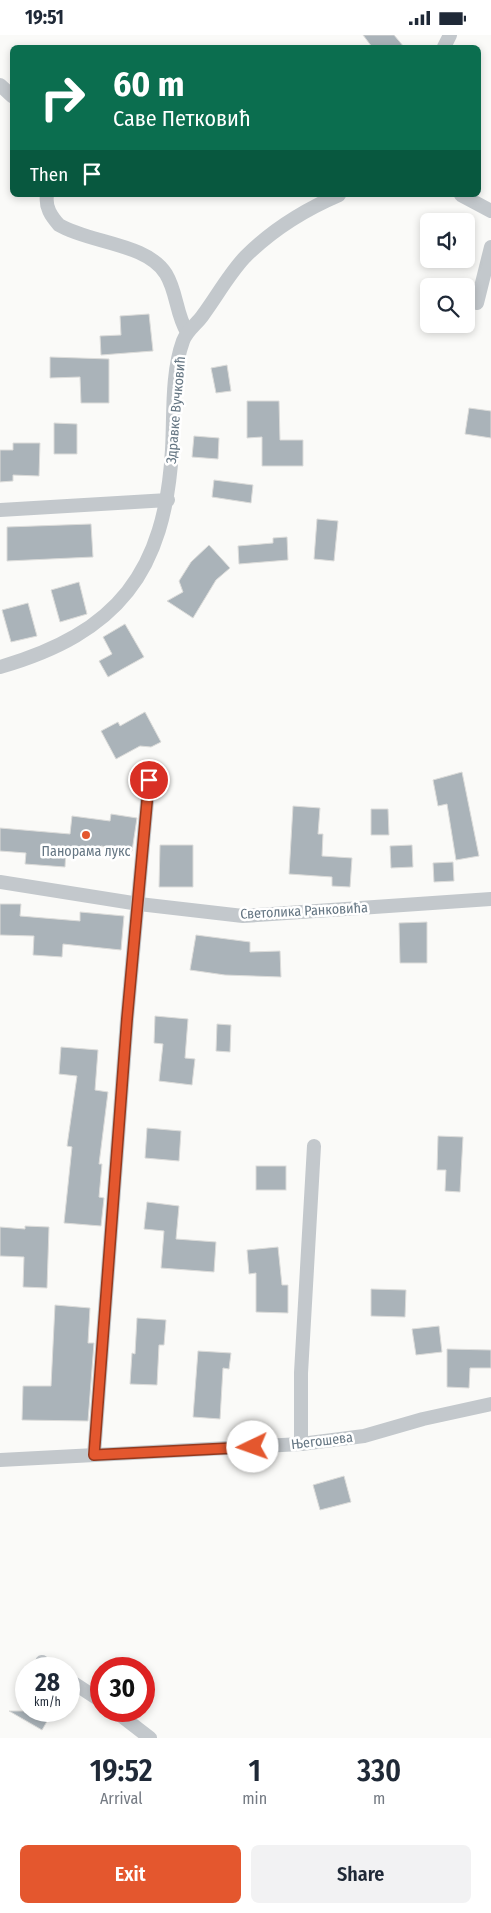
<!DOCTYPE html>
<html lang="en">
<head>
<meta charset="utf-8">
<style>
	body { margin:0; font-family:"Fira Sans Condensed",sans-serif; background:#f2f2f3; color:#1f2937; height:100vh; display:flex; flex-direction:column; font-size:19px; white-space:nowrap }
	* { box-sizing:border-box; margin:0 }
	p { font-size:16px; color:#747a83 }
	.icon { flex:none; width:28px; height:28px; fill:none; stroke:currentColor; stroke-width:2; stroke-linecap:round; stroke-linejoin:round }
	.map { position:relative; height:1703px; overflow:hidden }
	.drawer { display:flex; flex-direction:column; background:#fff; flex:1 }
	.drawer>* { flex:none }
	.guide { position:absolute; left:10px; top:10px; width:471px; height:152px; border-radius:8px; box-shadow:0 2px 8px #0003; background:#0b6e4f; color:#fff; overflow:hidden }
	.fabs { position:absolute; left:420px; top:178px; display:grid; gap:10px }
	.fabs a { display:grid; place-items:center; width:55px; height:55px; border-radius:8px; background:#fff; box-shadow:0 2px 8px #0003; font-size:25px }
	.speed { position:absolute; left:15px; top:1622px; display:flex; gap:10px; font-size:25px; font-weight:700; text-align:center }
	.speed>* { display:grid; place-content:center; width:65px; height:65px; border-radius:50%; background:#fff; box-shadow:0 2px 8px #0003; line-height:1 }
	.speed small { font-size:12px; font-weight:400 }
	.speed .limit { border:8px solid #d22; background:#fff; color:#111 }
	.pin { position:absolute; display:grid; place-items:center; width:42px; height:42px; color:#fff; margin:-21px; border:2px solid #fff; border-radius:50%; box-shadow:0 1px 5px #0007 }
	.me { position:absolute; width:55px; margin:-28px; rotate:267deg; stroke-linejoin:round; filter:drop-shadow(0 0 4px #0008) }
	.turn { display:flex; align-items:center; gap:18px; height:105px; padding:0 20px; font-size:22px }
	.turn .icon { width:65px; height:65px; stroke-width:2.5 }
	.turn b { display:block; font-size:35px; line-height:42px }
	.then { display:flex; align-items:center; height:48px; padding:0 20px; background:#0003; gap:10px; font-size:19px }
	.eta { display:flex; justify-content:space-evenly; align-items:center; height:85px; text-align:center }
	.eta b { font-size:30px; font-weight:600; line-height:35px }
	.button { display:flex; gap:10px; margin-top:auto; padding:10px 20px }
	.button a { flex:1; height:58px; border-radius:8px; background:#e4572e; color:#fff; font-size:20px; font-weight:600; line-height:58px; text-align:center }
	.button a+a { background:#f2f2f3; color:#1f2937 }
	.status { display:flex; justify-content:space-between; align-items:center; height:35px; padding:0 25px; background:#fff; direction:ltr }
	.status svg { height:14px; fill:currentColor }
	.map>svg:first-child { display:block }
	.building { fill:#aab3b9; stroke:#dcdcda }
	.lines { fill:none; stroke-linecap:round; stroke-linejoin:round }
	.minor { stroke:#c3c8cc; stroke-width:14 }
	.route-casing { stroke:#94391e; stroke-width:12 }
	.route { stroke:#e4572e; stroke-width:9 }
	.poi-dot { fill:#e4572e; stroke:#fff; stroke-width:2 }
	.labels { text-anchor:middle; dominant-baseline:central; stroke-width:5; stroke-linejoin:round; paint-order:stroke }
	.street-label { font-size:14px; fill:#657683; stroke:#fff }
	.poi-label { font-size:14px; fill:#657683; stroke:#fff }
</style>
</head>
<body>
<div class="status"><b>19:51</b><svg viewBox="0 0 49 12"><path d="M0 12V9h3v3zM5 12V6h3v6zM10 12V3h3v9zM15 12V0h3v12zM26 1h20v11H26zM47 4h2v5h-2z"/></svg></div>
<div class="map">
<svg width="491" height="1703" viewBox="0 0 491 1703">
	<rect width="100%" height="100%" fill="#fafaf8"/>
	<g class="building">
		<polygon points="363,0 394,0 404,12 372,12"/>
		<polygon points="149,279 153,316 101,320 100,301 121,300 120,281"/>
		<polygon points="50,322 109,324 109,368 81,368 80,342 50,343"/>
		<polygon points="227,330 231,356 216,358 211,333"/>
		<polygon points="247,366 279,366 280,405 303,405 303,431 262,431 262,402 247,403"/>
		<polygon points="469,373 491,376 491,403 465,399"/>
		<polygon points="54,388 77,389 77,419 54,419"/>
		<polygon points="194,401 219,403 218,424 192,422"/>
		<polygon points="13,408 40,408 39,441 13,440 13,446 0,447 0,415 13,415"/>
		<polygon points="214,445 253,450 251,468 212,462"/>
		<polygon points="317,484 338,486 334,526 314,524"/>
		<polygon points="91,489 93,522 7,526 7,492"/>
		<polygon points="287,502 288,525 239,529 238,511 273,508 273,503"/>
		<polygon points="209,510 230,533 216,545 193,583 167,566 183,557 179,546 191,527"/>
		<polygon points="79,547 87,579 60,587 51,555"/>
		<polygon points="28,568 37,601 11,607 2,575"/>
		<polygon points="125,589 144,622 108,642 99,626 112,619 103,602"/>
		<polygon points="145,677 161,707 151,712 140,711 116,724 101,696 118,687 120,691"/>
		<polygon points="462,737 479,821 456,825 447,769 438,771 433,745"/>
		<polygon points="293,771 320,773 318,799 323,799 322,821 352,823 350,852 332,851 332,842 289,839"/>
		<polygon points="371,774 388,774 389,800 371,800"/>
		<polygon points="111,779 137,783 132,816 101,811 100,820 66,815 65,832 25,829 26,818 0,816 0,793 70,799 72,781 110,786"/>
		<polygon points="160,810 193,810 193,852 159,852"/>
		<polygon points="412,810 413,832 391,833 390,811"/>
		<polygon points="453,827 454,846 434,847 433,828"/>
		<polygon points="0,869 21,869 20,881 80,886 80,877 124,881 121,915 63,909 62,922 33,920 34,901 0,900"/>
		<polygon points="427,887 427,928 400,928 399,888"/>
		<polygon points="196,900 250,907 250,917 280,916 281,942 225,940 190,935"/>
		<polygon points="155,981 188,984 185,1023 195,1024 192,1050 159,1046 163,1009 154,1008"/>
		<polygon points="217,989 231,990 230,1017 216,1016"/>
		<polygon points="61,1012 98,1015 95,1055 108,1057 99,1129 102,1129 99,1162 104,1163 101,1191 64,1188 72,1112 67,1111 77,1041 59,1039"/>
		<polygon points="147,1093 181,1096 179,1126 145,1123"/>
		<polygon points="438,1101 463,1102 460,1157 445,1156 446,1135 437,1135"/>
		<rect x="256" y="1131" width="30" height="24"/>
		<polygon points="147,1167 179,1171 176,1204 216,1207 214,1237 161,1233 164,1196 144,1194"/>
		<polygon points="25,1191 49,1192 47,1253 23,1252 24,1222 0,1221 0,1192 25,1194"/>
		<polygon points="278,1212 282,1250 288,1250 288,1278 256,1277 256,1238 249,1239 247,1215"/>
		<polygon points="371,1254 406,1255 405,1282 371,1281"/>
		<polygon points="55,1270 90,1273 88,1308 94,1308 88,1386 22,1385 23,1351 51,1351"/>
		<polygon points="137,1283 166,1285 164,1310 159,1310 157,1350 130,1349 132,1318 135,1319"/>
		<polygon points="439,1291 442,1317 416,1320 412,1294"/>
		<polygon points="447,1314 491,1315 491,1333 470,1333 469,1353 447,1352"/>
		<polygon points="198,1316 231,1318 229,1334 223,1333 220,1384 193,1382"/>
		<polygon points="344,1441 351,1467 320,1475 313,1450"/>
		<polygon points="9,1676 53,1676 42,1695"/>
	</g>
	<g class="lines">
		<g class="minor">
			<polyline points="444,12 450,0"/>
			<polyline points="0,50 12,61"/>
			<path d="M47,160C45,172 51,181 59,190C89,208 147,208 166,239C177,257 176,279 187,297"/>
			<polyline points="461,160 491,176"/>
			<polyline points="477,268 491,212"/>
			<polyline points="0,475 168,465"/>
			<path d="M0,632C118,598 165,537 172,415C174,381 171,339 183,306C187,295 197,289 203,280C217,261 229,239 245,222C273,194 304,175 339,160"/>
			<polyline points="0,847 139,869 243,881 491,864"/>
			<polyline points="301,1409 301,1338 314,1111"/>
			<polyline points="94,1420 127,984 149,745"/>
			<polyline points="0,1425 301,1409 364,1401 423,1384 491,1369"/>
			<polyline points="42,1627 51,1634"/>
			<polyline points="69,1645 101,1666"/>
			<polyline points="115,1676 150,1703"/>
		</g>
	</g>
	<g class="lines">
		<defs>
			<polyline id="route" points="149,745 127,984 94,1420 253,1412"/>
		</defs>
		<use href="#route" class="route-casing"/>
		<use href="#route" class="route"/>
	</g>
	<circle class="poi-dot" cx="86" cy="800" r="5"/>
	<g class="labels">
		<g class="street-label">
			<text transform="translate(176 375) rotate(-85)">Здравке Вучковић</text>
			<text transform="translate(304 876) rotate(-3)">Светолика Ранковића</text>
			<text transform="translate(322 1406) rotate(-7)">Његошева</text>
		</g>
		<g class="poi-label">
			<text x="86" y="816">Панорама лукс</text>
		</g>
	</g>
</svg>
<div class="fabs">
<a><svg class="icon" aria-label="sound" viewBox="0 0 24 24"><path d="M4 9h4l5-4v14l-5-4H4zM17 9q2 3 0 6"/></svg></a>
<a><svg class="icon" aria-label="search" viewBox="0 0 24 24"><circle cx="10" cy="10" r="6"/><path d="M15 15l6 6"/></svg></a>
</div>
<div class="speed"><div>28<small>km/h</small></div><div class="limit">30</div></div>
<div class="pin" style="left:149px;top:745px;background:#d93025"><svg class="icon" aria-label="arrive" viewBox="0 0 24 24"><path d="M6 21V4h12l-3 4 3 4H6"/></svg></div>
<svg class="me" style="left:253px;top:1412px" viewBox="-20 -20 40 40"><circle r="19" fill="#fff"/><path d="M0-13L10 11 0 6-10 11z" fill="#e4572e"/></svg>
<div class="guide">
<div class="turn"><svg class="icon" aria-label="right" viewBox="0 0 24 24"><path d="M7 20v-9h11M14 6l5 5-5 5"/></svg><div><b>60 m</b>Саве Петковић</div></div>
<div class="then">Then<svg class="icon" aria-label="arrive" viewBox="0 0 24 24"><path d="M6 21V4h12l-3 4 3 4H6"/></svg></div>
</div>
</div>
<section class="drawer">
<div class="eta">
<div><b>19:52</b><p>Arrival</p></div>
<div><b>1</b><p>min</p></div>
<div><b>330</b><p>m</p></div>
</div>
<div class="button"><a>Exit</a><a>Share</a></div>
</section>
</body>
</html>
